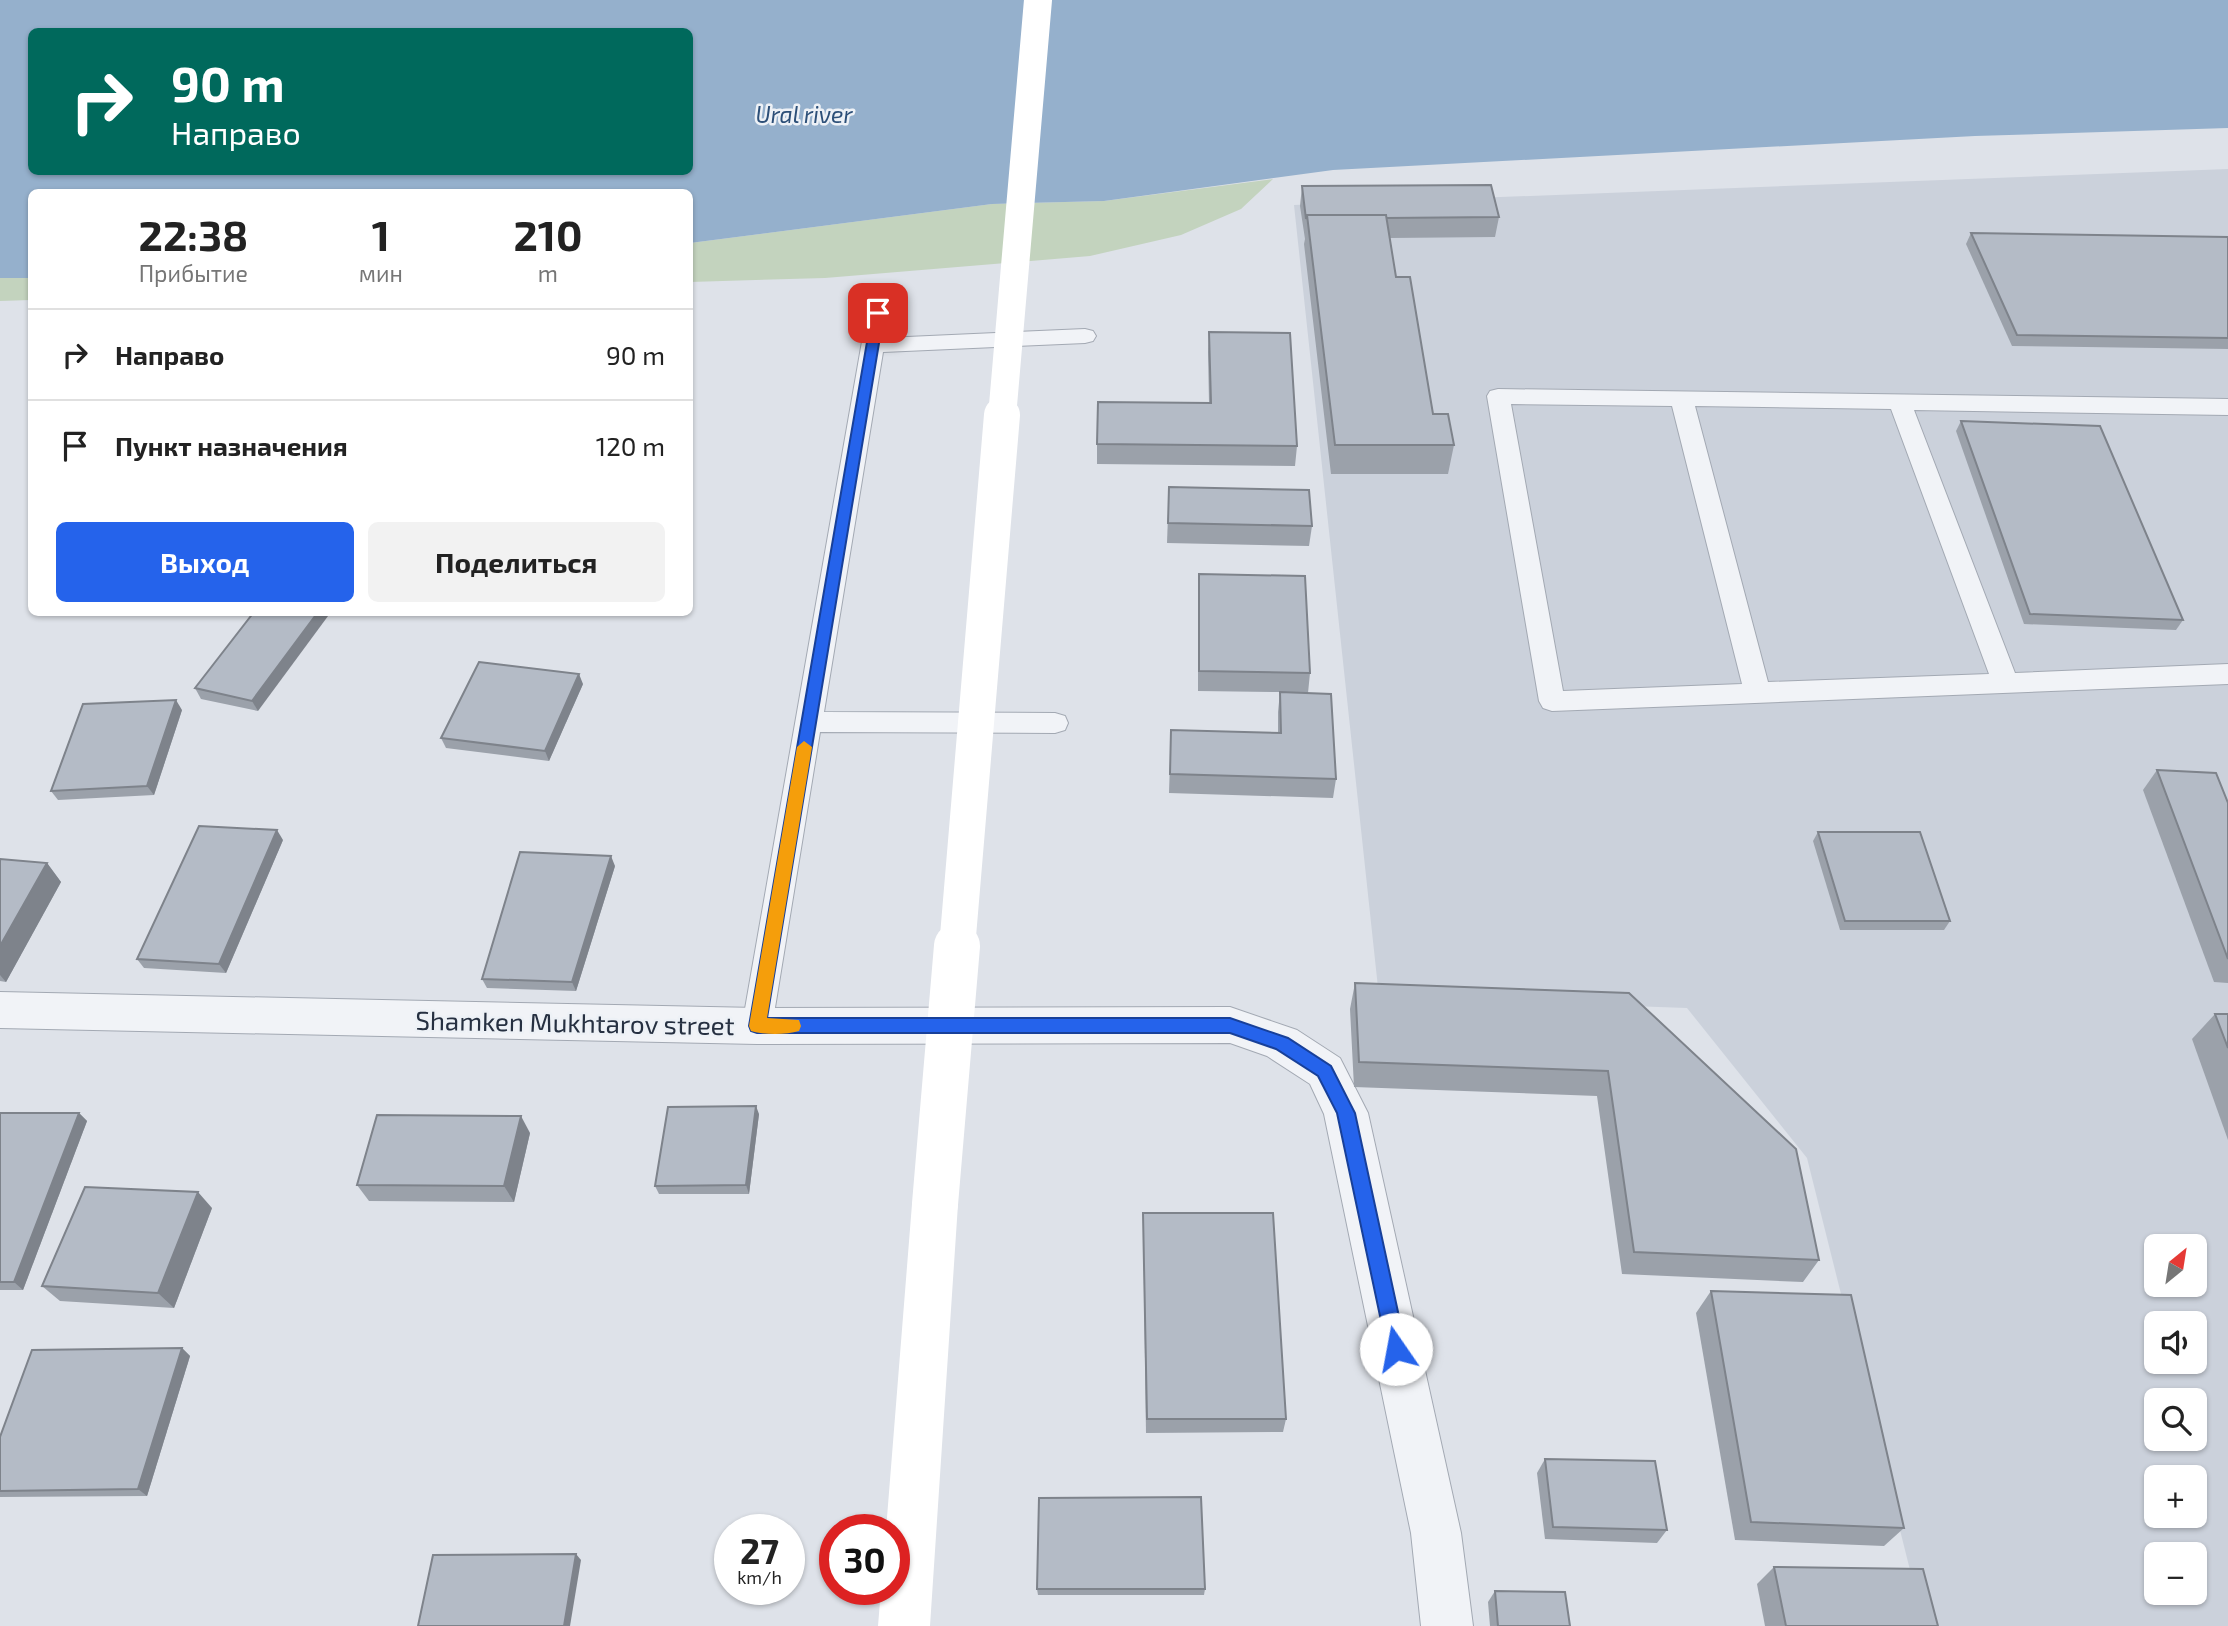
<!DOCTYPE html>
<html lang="ru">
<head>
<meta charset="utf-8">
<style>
	body { margin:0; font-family:"Exo 2",sans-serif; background:#f2f2f2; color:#222; height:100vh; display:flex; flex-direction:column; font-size:26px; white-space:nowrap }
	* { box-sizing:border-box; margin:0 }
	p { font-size:23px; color:#767676 }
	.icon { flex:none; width:38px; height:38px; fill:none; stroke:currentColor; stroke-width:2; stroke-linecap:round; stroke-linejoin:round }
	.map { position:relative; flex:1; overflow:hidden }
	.details { position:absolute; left:28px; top:189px; width:665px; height:427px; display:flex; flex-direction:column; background:#fff; border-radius:10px; box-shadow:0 2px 5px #0004 }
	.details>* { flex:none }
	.banner { position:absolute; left:28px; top:28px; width:665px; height:147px; border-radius:10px; box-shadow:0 2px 5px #0004; background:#00695c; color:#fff; overflow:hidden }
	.needle { width:46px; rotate:30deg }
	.buttons { position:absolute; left:2144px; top:1234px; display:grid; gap:14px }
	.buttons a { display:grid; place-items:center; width:63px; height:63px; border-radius:10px; background:#fff; box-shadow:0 2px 5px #0004; font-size:35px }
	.speed { position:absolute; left:714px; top:1514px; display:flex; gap:14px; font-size:35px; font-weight:700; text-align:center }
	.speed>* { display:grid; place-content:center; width:91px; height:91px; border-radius:50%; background:#fff; box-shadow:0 2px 5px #0004; line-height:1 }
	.speed small { font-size:18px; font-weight:400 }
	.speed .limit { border:10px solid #d22; background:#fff; color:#111 }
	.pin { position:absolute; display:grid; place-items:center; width:60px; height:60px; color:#fff; margin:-30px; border-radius:14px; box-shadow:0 4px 10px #0006 }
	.me { position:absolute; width:77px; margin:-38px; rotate:348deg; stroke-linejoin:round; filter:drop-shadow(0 0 5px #0008) }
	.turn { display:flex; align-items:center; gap:24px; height:147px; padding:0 28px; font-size:32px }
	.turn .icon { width:91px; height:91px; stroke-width:2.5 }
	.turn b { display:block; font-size:49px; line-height:60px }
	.eta { display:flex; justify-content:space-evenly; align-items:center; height:119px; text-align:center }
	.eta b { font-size:42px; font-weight:700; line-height:49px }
	.primary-button { display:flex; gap:14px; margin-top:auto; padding:14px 28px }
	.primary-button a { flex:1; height:80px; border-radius:10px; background:#2563eb; color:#fff; font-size:28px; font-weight:700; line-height:80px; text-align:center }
	.primary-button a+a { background:#f2f2f2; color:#222 }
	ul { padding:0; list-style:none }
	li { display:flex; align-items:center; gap:21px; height:91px; padding:0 28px; border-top:2px solid #e0e0e0 }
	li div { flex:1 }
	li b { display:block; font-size:26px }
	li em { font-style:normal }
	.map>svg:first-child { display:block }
	.built { fill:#cbd1db; fill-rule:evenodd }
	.green { fill:#c3d3be }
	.water { fill:#95b0cc; fill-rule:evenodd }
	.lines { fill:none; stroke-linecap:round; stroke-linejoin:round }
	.lane-casing { stroke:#a3a9b3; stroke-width:2 }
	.street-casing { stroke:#a3a9b3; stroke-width:2 }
	.lane { fill:#f1f3f7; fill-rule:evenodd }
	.street { fill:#f1f3f7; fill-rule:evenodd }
	.secondary { fill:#fff; fill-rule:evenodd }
	.secondary-bridge-far2 { stroke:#fff; stroke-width:28 }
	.secondary-bridge-far1 { stroke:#fff; stroke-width:36 }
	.secondary-bridge { stroke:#fff; stroke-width:46 }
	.wall { fill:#9ba1aa }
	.shaded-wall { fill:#7e838b }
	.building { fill:#b4bbc6; stroke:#7e838b; stroke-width:2 }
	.route { fill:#2563eb; stroke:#184099; stroke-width:2 }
	.slow { fill:#f59e0b }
	.labels { text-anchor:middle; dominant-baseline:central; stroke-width:5; stroke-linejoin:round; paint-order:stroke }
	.far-water-label { font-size:23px; font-style:italic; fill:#2c4f78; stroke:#edf1f6 }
	.street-label { font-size:26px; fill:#263041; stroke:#edf1f6 }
</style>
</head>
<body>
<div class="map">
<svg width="2228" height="1626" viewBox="0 0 2228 1626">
	<rect width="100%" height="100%" fill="#dee2e9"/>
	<path class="built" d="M2228,169V1626H1924L1807,1158L1687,1008L1379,997L1294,205ZM2156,1246H2194V1284H2156ZM2156,1323H2194V1362H2156ZM2156,1400H2194V1438H2156ZM2156,1477H2194V1516H2156ZM2156,1554H2194V1592H2156Z"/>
	<g class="green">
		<polygon points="1273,179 1241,209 1181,235 1090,256 825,278 690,282 690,243 992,204 1104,201"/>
		<polygon points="0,278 31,278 31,300 0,301"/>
	</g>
	<path class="water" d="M0,0H2228V128L1975,136L1333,170L1104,201L992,204L690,243V192H32L31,278H0ZM32,32H690V172H32Z"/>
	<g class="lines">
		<defs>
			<g id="lane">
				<polygon points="878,306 886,308 889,313 885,338 1085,329 1093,331 1096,336 1093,341 1085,343 883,352 824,712 1055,713 1065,716 1068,723 1065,730 1055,733 820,732 772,1026 768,1035 757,1039 746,1035 742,1026 867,313 870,308"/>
				<path d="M1498,389L2228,399V415L1914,410L2015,673L2228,664V684L1552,711L1543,708L1539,701L1487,396L1490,391ZM1511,404L1672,406L1742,684L1563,691ZM1695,406L1891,409L1989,674L1768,682Z"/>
			</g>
			<polygon id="street" points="0,992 757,1008 1230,1007 1297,1030 1340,1058 1368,1113 1461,1533 1473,1626 1421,1626 1411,1533 1324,1114 1310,1084 1267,1056 1230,1043 757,1044 0,1028"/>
		</defs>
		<use href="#lane" class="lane-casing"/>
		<use href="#street" class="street-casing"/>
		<use href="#lane" class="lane"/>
		<use href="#street" class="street"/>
		<polygon class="secondary" points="935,1183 951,1189 958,1204 930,1626 878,1626 881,1589 894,1589 894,1530 886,1530 912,1204 919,1189"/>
		<polyline class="secondary-bridge-far2" points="1002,417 1038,0"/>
		<polyline class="secondary-bridge-far1" points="957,948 1002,415"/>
		<polyline class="secondary-bridge" points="935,1204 957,946"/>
	</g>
	<g class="wall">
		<polygon points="1302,186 1499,217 1495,237 1390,238 1396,277 1433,414 1454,445 1448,474 1331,474 1304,244 1305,239 1300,206"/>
		<polygon points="1971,233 2228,237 2228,349 2012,346 1966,244"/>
		<polygon points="1209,332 1297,446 1295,466 1097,464 1097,444 1209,403 1208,352"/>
		<polygon points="1961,421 2183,620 2176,630 2024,624 1956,431"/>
		<polygon points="1169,487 1312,526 1309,546 1167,543"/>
		<polygon points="1199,574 1310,673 1308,693 1336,779 1333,798 1169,793 1171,730 1278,733 1278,712 1280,692 1198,691 1198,594"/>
		<polygon points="254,612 258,711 201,699 195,688"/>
		<polygon points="583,684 549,761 446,748 441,738"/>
		<polygon points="182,710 154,795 58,800 51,791"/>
		<polygon points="2157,770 2228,803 2228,983 2214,982 2143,790"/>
		<polygon points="1818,832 1950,921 1944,930 1840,930 1813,841"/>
		<polygon points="283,840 226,973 144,968 137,959"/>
		<polygon points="0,859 47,863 61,882 6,982 0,981"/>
		<polygon points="615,866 576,991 487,988 482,979"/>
		<polygon points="1355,983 1629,993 1819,1260 1803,1282 1622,1274 1597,1096 1354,1087 1350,1009"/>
		<polygon points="2215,1014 2228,1014 2228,1140 2192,1039"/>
		<polygon points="0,1113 79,1113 87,1121 23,1290 0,1290"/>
		<polygon points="759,1114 749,1194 659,1194 655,1186"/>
		<polygon points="530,1133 514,1202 369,1201 357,1185"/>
		<polygon points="212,1208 174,1308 60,1301 42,1286"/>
		<polygon points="1143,1213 1286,1419 1283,1432 1146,1433"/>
		<polygon points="1711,1291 1904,1528 1884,1546 1735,1540 1696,1313"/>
		<polygon points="182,1348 190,1356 147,1496 0,1497 0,1437"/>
		<polygon points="1545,1459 1667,1530 1657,1543 1545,1539 1537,1473"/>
		<polygon points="1774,1567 1938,1626 1765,1626 1757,1584"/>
		<polygon points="1037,1589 1205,1589 1204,1595 1038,1595"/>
		<polygon points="1495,1591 1570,1626 1490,1626 1488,1602"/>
	</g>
	<g class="shaded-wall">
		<polygon points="318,612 331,612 258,711 252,701"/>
		<polygon points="579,674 583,684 549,761 545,751"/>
		<polygon points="176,700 182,710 154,795 147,786"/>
		<polygon points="277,830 283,840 226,973 219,964"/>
		<polygon points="611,856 615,866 576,991 572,982"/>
		<polygon points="47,863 61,882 6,982 0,975 0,946"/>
		<polygon points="756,1106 759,1114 749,1194 746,1185"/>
		<polygon points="79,1113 87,1121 23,1290 14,1282"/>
		<polygon points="521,1116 530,1133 514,1202 504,1186"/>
		<polygon points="198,1192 212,1208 174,1308 158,1293"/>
		<polygon points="182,1348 190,1356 147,1496 138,1489"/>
		<polygon points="576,1554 581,1560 570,1626 564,1626"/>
	</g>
	<g class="building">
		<polygon points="1491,185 1499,217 1386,218 1386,215 1307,215 1306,219 1302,186"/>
		<polygon points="1307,215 1386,215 1396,277 1410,277 1433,414 1448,414 1454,445 1335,445"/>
		<polygon points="1971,233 2228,237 2228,338 2017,335"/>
		<polygon points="1209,332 1290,333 1297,446 1097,444 1098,402 1211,403"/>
		<polygon points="1961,421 2100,426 2183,620 2030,614"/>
		<polygon points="1169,487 1309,490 1312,526 1168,523"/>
		<polygon points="1199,574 1305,576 1310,673 1199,671"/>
		<polygon points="254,612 318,612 252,701 195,688"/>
		<polygon points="479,662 579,674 545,751 441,738"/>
		<polygon points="1280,692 1331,694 1336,779 1170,774 1171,730 1281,733"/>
		<polygon points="176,700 147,786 51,791 83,704"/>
		<polygon points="2157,770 2216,773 2228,803 2228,959"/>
		<polygon points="199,826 277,830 219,964 137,959"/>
		<polygon points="1818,832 1920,832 1950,921 1845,921"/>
		<polygon points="520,852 611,856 572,982 482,979"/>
		<polygon points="0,859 47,863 0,946"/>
		<polygon points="1355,983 1629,993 1796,1149 1819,1260 1634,1252 1608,1071 1359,1062"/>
		<polygon points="2215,1014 2228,1014 2228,1048"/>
		<polygon points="756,1106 746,1185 655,1186 668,1107"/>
		<polygon points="0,1113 79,1113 14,1282 0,1282"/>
		<polygon points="377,1115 521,1116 504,1186 357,1185"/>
		<polygon points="85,1187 198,1192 158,1293 42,1286"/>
		<polygon points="1143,1213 1273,1213 1286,1419 1147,1419"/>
		<polygon points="1711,1291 1851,1295 1904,1528 1751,1522"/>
		<polygon points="182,1348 138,1489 0,1491 0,1437 32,1350"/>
		<polygon points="1545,1459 1655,1461 1667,1530 1553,1527"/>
		<polygon points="1201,1497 1205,1589 1037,1589 1039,1498"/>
		<polygon points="576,1554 564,1626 418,1626 433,1555"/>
		<polygon points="1774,1567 1923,1569 1938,1626 1786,1626"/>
		<polygon points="1495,1591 1565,1592 1570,1626 1498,1626"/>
	</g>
	<polygon class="route" points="878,309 884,313 767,1018 1230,1018 1288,1038 1331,1066 1355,1113 1406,1349 1403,1356 1396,1358 1389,1356 1387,1349 1337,1113 1318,1076 1276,1049 1230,1033 757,1033 751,1031 749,1026 872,313"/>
	<path class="slow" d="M804,741L812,747L767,1018L799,1020L801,1026L799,1031C786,1035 764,1035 751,1031L749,1026L797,747Z"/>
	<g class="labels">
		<g class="far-water-label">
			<text x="804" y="114">Ural river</text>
		</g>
		<g class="street-label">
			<text transform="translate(575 1022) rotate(1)">Shamken Mukhtarov street</text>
		</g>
	</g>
</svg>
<div class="buttons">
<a><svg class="needle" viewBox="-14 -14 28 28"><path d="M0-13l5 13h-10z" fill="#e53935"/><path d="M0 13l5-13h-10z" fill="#767676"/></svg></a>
<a><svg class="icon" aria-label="sound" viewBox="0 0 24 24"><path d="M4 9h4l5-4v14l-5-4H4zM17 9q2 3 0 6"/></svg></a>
<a><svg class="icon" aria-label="search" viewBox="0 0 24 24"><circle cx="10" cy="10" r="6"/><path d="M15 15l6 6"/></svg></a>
<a>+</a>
<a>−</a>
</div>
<div class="speed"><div>27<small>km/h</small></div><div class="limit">30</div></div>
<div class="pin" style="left:878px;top:313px;background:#d93025"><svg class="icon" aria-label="arrive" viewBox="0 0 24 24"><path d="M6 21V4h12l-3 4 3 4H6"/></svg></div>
<svg class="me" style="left:1396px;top:1349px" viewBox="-20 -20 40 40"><circle r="19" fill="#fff"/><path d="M0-13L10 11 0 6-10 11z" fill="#2563eb"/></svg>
<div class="banner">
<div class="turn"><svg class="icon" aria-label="right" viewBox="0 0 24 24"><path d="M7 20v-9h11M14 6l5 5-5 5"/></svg><div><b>90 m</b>Направо</div></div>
</div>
<section class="details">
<div class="eta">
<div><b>22:38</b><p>Прибытие</p></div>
<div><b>1</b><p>мин</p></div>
<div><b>210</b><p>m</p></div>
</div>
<ul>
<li><svg class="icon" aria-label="right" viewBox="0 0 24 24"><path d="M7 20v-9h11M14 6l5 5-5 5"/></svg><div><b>Направо</b></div><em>90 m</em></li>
<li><svg class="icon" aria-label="arrive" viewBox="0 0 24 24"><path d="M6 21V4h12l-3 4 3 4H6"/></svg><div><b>Пункт назначения</b></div><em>120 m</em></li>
</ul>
<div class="primary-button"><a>Выход</a><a>Поделиться</a></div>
</section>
</div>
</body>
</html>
